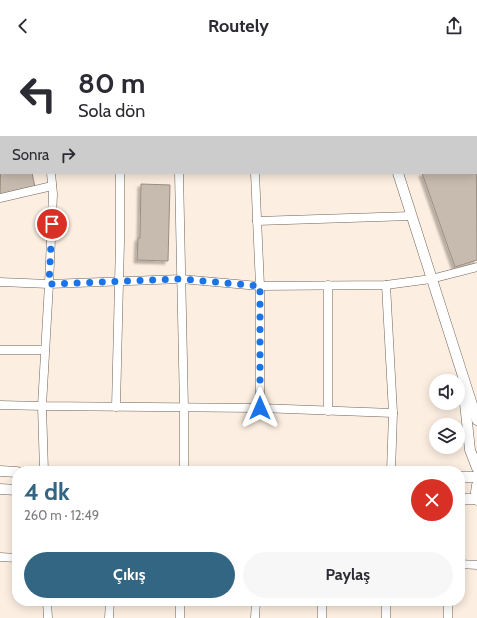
<!DOCTYPE html>
<html lang="tr">
<head>
<meta charset="utf-8">
<style>
	body { margin:0; font-family:Cabin,sans-serif; background:#f7f7f7; color:#2b2b33; height:100vh; display:flex; flex-direction:column; font-size:15px; white-space:nowrap }
	* { box-sizing:border-box; margin:0 }
	p { font-size:13px; color:#7c7c81 }
	.icon { flex:none; width:22px; height:22px; fill:none; stroke:currentColor; stroke-width:2; stroke-linecap:round; stroke-linejoin:round }
	.map { position:relative; flex:1; overflow:hidden }
	.sheet { position:absolute; left:12px; top:414px; width:453px; height:140px; display:flex; flex-direction:column; background:#fff; border-radius:16px; box-shadow:0 2px 10px #0003 }
	.sheet>* { flex:none }
	.top-card { position:absolute; left:0px; top:0px; width:477px; height:122px; box-shadow:0 2px 10px #0003; background:#fff; color:#2b2b33; overflow:hidden }
	.controls { position:absolute; left:429px; top:322px; display:grid; gap:8px }
	.controls a { display:grid; place-items:center; width:36px; height:36px; border-radius:50%; background:#fff; box-shadow:0 2px 10px #0003; font-size:20px }
	.pin { position:absolute; display:grid; place-items:center; width:34px; height:34px; color:#fff; margin:-17px; border:2px solid #fff; border-radius:50%; box-shadow:0 1px 4px #0007 }
	.me { position:absolute; width:44px; margin:-22px; rotate:0deg; stroke-linejoin:round; filter:drop-shadow(0 0 3px #0008) }
	.turn { display:flex; align-items:center; gap:14px; height:84px; padding:0 12px; font-size:18px }
	.turn .icon { width:52px; height:52px; stroke-width:2.5 }
	.turn b { display:block; font-size:28px; line-height:34px }
	.then { display:flex; align-items:center; height:38px; padding:0 12px; background:#0003; gap:8px; font-size:15px }
	.round { display:grid; place-items:center; flex:none; width:42px; height:42px; border-radius:21px; background:#f7f7f7 }
	.headline { display:flex; align-items:center; justify-content:space-between; height:68px; padding:0 12px }
	h1 { font-size:24px; font-weight:800; line-height:30px; color:#336683 }
	.cta { display:flex; gap:8px; margin-top:auto; padding:8px 12px }
	.cta a { flex:1; height:46px; border-radius:24px; background:#336683; color:#fff; font-size:16px; font-weight:800; line-height:46px; text-align:center }
	.cta a+a { background:#f7f7f7; color:#2b2b33 }
	header { display:flex; justify-content:space-between; align-items:center; height:52px; padding:0 12px; background:#fff; font-size:18px; font-weight:800 }
	.map>svg:first-child { display:block }
	.building { fill:#c7baae; stroke:#9a8d82; filter:url(#shadow) }
	.lines { fill:none; stroke-linecap:round; stroke-linejoin:round }
	.service-casing { stroke:#706459; stroke-width:5 }
	.minor-casing { stroke:#706459; stroke-width:9 }
	.tertiary-casing { stroke:#706459; stroke-width:11 }
	.service { stroke:#fff; stroke-width:4 }
	.minor { stroke:#fff; stroke-width:8 }
	.tertiary { stroke:#fff; stroke-width:10 }
	.route { stroke:#1a73e8; stroke-width:7; stroke-dasharray:0 12.6 }
</style>
</head>
<body>
<header><svg class="icon" aria-label="back" viewBox="0 0 24 24"><path d="M15 5l-7 7 7 7"/></svg>Routely<svg class="icon" aria-label="share" viewBox="0 0 24 24"><path d="M12 15V3M7 8l5-5 5 5M5 13v7h14v-7"/></svg></header>
<div class="map">
<svg width="477" height="566" viewBox="0 0 477 566">
	<defs>
		<filter id="shadow"><feDropShadow dx="-3" dy="3" stdDeviation="1" flood-color="#0004"/></filter>
	</defs>
	<rect width="100%" height="100%" fill="#fceee1"/>
	<g class="building">
		<polygon points="145,0 200,0 201,1 145,1"/>
		<rect x="237" y="0" width="42" height="1"/>
		<polygon points="476,71 477,208 455,215 422,121 476,121"/>
		<polygon points="1,104 1,121 32,121 35,135 0,143"/>
		<polygon points="141,132 170,133 168,209 137,208 138,186 140,186"/>
	</g>
	<g class="lines">
		<defs>
			<polyline id="service" points="367,1 367,0"/>
			<g id="minor">
				<polyline points="107,0 107,1"/>
				<polyline points="227,0 227,1"/>
				<polyline points="285,0 286,1"/>
				<polyline points="17,1 22,0"/>
				<polyline points="0,4 1,4"/>
				<polyline points="476,46 477,49"/>
				<polyline points="51,121 53,142 49,232 42,354 260,356 393,361"/>
				<polyline points="179,121 184,356 184,419"/>
				<polyline points="255,121 260,234 260,356"/>
				<polyline points="0,146 52,134"/>
				<polyline points="257,169 411,164"/>
				<polyline points="0,230 49,232 181,227 260,234 386,233 431,227 477,215"/>
				<polyline points="328,233 328,359"/>
				<polyline points="386,233 393,361 391,419"/>
				<polyline points="0,298 45,298"/>
				<polyline points="0,353 42,354 44,419"/>
				<polyline points="116,355 120,189 120,121"/>
				<polyline points="0,505 17,506"/>
				<polyline points="460,512 477,513"/>
				<polyline points="47,549 48,566"/>
				<polyline points="180,549 180,566"/>
				<polyline points="448,549 448,566"/>
				<polyline points="109,566 110,549"/>
				<polyline points="255,566 256,549"/>
				<polyline points="322,566 322,549"/>
				<polyline points="386,566 386,549"/>
			</g>
			<g id="tertiary">
				<polyline points="476,29 477,29"/>
				<polyline points="0,79 1,79"/>
				<polyline points="398,121 477,368"/>
				<polyline points="464,342 470,398 477,416"/>
				<polyline points="0,419 17,420"/>
				<polyline points="460,425 477,425"/>
				<polyline points="477,433 476,440 477,448"/>
				<polyline points="0,437 17,438"/>
				<polyline points="460,447 477,447"/>
			</g>
		</defs>
		<use href="#service" class="service-casing"/>
		<use href="#minor" class="minor-casing"/>
		<use href="#tertiary" class="tertiary-casing"/>
		<use href="#service" class="service"/>
		<use href="#minor" class="minor"/>
		<use href="#tertiary" class="tertiary"/>
	</g>
	<g class="lines">
		<polyline class="route" points="52,172 49,232 181,227 260,234 260,356"/>
	</g>
</svg>
<div class="controls">
<a><svg class="icon" aria-label="sound" viewBox="0 0 24 24"><path d="M4 9h4l5-4v14l-5-4H4zM17 9q2 3 0 6"/></svg></a>
<a><svg class="icon" aria-label="layers" viewBox="0 0 24 24"><path d="M12 4l9 5-9 5-9-5zM3 14l9 5 9-5"/></svg></a>
</div>
<div class="pin" style="left:52px;top:172px;background:#d93025"><svg class="icon" aria-label="arrive" viewBox="0 0 24 24"><path d="M6 21V4h12l-3 4 3 4H6"/></svg></div>
<svg class="me" style="left:260px;top:356px" viewBox="-20 -20 40 40"><path d="M0-17L14 15 0 8-14 15z" fill="#1a73e8" stroke="#fff" stroke-width="4"/></svg>
<div class="top-card">
<div class="turn"><svg class="icon" aria-label="left" viewBox="0 0 24 24"><path d="M17 20v-9H6M10 6l-5 5 5 5"/></svg><div><b>80 m</b>Sola dön</div></div>
<div class="then">Sonra<svg class="icon" aria-label="right" viewBox="0 0 24 24"><path d="M7 20v-9h11M14 6l5 5-5 5"/></svg></div>
</div>
<section class="sheet">
<div class="headline"><div><h1>4 dk</h1><p>260 m · 12:49</p></div><a class="round" style="background:#d93025;color:#fff"><svg class="icon" aria-label="close" viewBox="0 0 24 24"><path d="M6 6l12 12M18 6L6 18"/></svg></a></div>
<div class="cta"><a>Çıkış</a><a>Paylaş</a></div>
</section>
</div>
</body>
</html>
